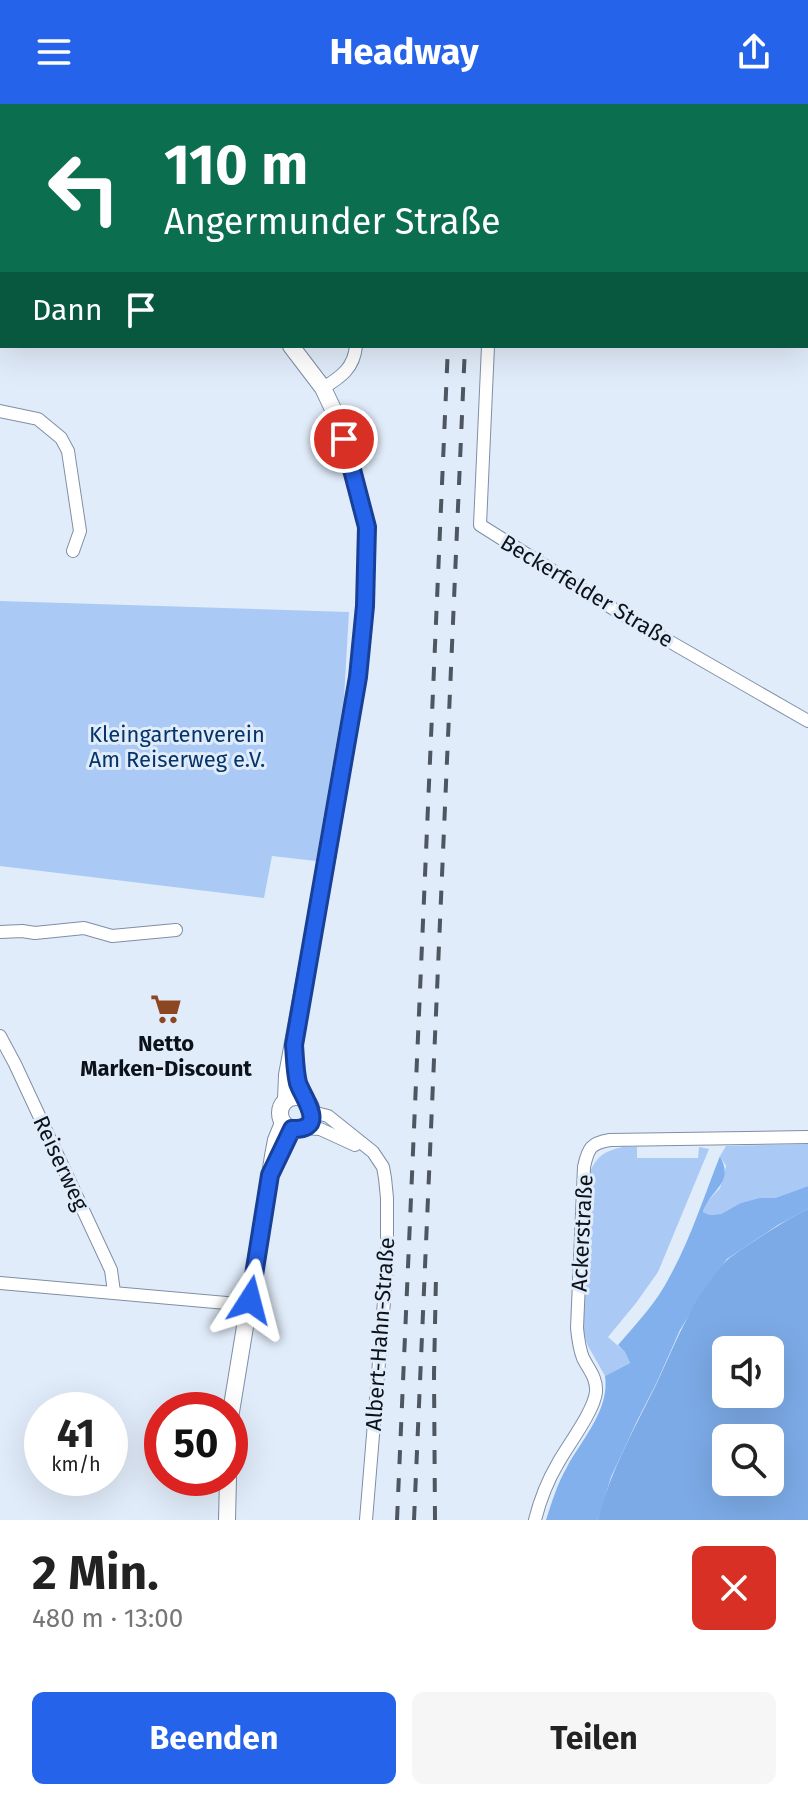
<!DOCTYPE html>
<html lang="de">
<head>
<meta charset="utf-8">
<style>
	body { margin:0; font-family:"Fira Sans",sans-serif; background:#f6f6f6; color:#222; height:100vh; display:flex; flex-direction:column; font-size:30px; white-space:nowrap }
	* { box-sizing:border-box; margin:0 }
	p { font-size:26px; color:#767676 }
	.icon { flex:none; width:44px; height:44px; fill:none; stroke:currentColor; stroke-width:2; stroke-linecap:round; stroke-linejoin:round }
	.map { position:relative; height:1416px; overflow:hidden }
	.drawer { display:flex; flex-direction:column; background:#fff; flex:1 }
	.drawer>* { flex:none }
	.hud { position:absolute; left:0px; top:0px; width:808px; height:244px; box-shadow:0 8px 32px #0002; background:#0b6e4f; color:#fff; overflow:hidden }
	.tools { position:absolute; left:712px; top:1232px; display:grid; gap:16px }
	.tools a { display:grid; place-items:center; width:72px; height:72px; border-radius:12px; background:#fff; box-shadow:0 8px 32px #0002; font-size:40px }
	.speed { position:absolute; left:24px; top:1288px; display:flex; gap:16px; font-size:40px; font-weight:700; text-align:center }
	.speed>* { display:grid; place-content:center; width:104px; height:104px; border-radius:50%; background:#fff; box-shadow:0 8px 32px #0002; line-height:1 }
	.speed small { font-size:20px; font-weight:400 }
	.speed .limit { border:12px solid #d22; background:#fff; color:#111 }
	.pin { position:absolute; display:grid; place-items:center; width:68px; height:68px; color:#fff; margin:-34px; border:4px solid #fff; border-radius:50%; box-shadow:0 2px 8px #0007 }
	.me { position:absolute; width:88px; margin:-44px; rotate:9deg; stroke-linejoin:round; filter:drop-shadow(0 0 6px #0008) }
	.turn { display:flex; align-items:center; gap:28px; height:168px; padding:0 32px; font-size:36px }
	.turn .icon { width:104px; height:104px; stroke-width:2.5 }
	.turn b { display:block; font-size:56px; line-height:68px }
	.then { display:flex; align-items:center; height:76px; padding:0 32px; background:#0003; gap:16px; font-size:30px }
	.round { display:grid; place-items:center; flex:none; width:84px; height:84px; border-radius:12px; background:#f6f6f6 }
	.headline { display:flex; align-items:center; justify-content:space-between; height:136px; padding:0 32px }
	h1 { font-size:48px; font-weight:700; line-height:60px }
	.action { display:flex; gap:16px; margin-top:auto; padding:16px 32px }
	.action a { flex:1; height:92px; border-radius:12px; background:#2563eb; color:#fff; font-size:32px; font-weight:700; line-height:92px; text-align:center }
	.action a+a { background:#f6f6f6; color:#222 }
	header { display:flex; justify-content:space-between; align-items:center; height:104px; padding:0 32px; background:#2563eb; color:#fff; font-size:36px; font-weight:700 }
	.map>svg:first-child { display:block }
	.green { fill:#aacaf5 }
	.forest { fill:#82b0ed }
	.water { fill:#7caae6; fill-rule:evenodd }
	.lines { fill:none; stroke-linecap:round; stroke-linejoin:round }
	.minor-casing { stroke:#7e8fa5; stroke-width:14 }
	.secondary-casing { stroke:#7e8fa5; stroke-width:18 }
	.minor { stroke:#fff; stroke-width:12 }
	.secondary { stroke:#fff; stroke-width:16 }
	.rail { stroke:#4e5660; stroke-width:4; stroke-dasharray:14 14; stroke-linecap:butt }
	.route-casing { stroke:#184099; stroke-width:20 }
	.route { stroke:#2563eb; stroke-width:14 }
	.labels { text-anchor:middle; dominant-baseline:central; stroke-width:6; stroke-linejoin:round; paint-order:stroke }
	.street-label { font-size:22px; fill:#0b121a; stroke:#e1ecfa }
	.park-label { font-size:22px; fill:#043469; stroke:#e1ecfa }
	.poi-label { font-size:22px; font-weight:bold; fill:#0b121a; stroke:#e1ecfa }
</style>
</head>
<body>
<header><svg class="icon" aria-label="menu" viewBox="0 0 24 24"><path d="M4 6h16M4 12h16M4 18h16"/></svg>Headway<svg class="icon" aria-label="share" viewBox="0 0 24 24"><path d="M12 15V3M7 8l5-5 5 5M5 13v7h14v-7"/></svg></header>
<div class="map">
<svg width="808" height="1416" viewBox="0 0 808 1416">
	<rect width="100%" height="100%" fill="#e1ecfa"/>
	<g class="green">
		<polygon points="0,497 349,508 344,594 316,757 272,752 264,794 0,762"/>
		<polygon points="808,1040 808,1082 775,1094 759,1094 742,1099 721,1110 710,1111 703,1108 706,1099 720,1084 726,1062 720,1052 726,1042"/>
		<path d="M623,1043H637V1054H698L699,1043L709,1045L658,1168L636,1199L608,1233L625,1248L630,1259L605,1272L588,1242L582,1225L589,1070C597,1052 604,1047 623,1043Z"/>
	</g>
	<path class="forest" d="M720,1052C735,1080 710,1085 703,1108L710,1111L721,1110L741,1099L759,1094H775L808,1082V1105L778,1121L727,1155L708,1180L680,1226L656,1280L637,1317L611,1373L598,1416H546C552,1398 557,1380 567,1363C582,1335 610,1306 605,1272L630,1259L625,1248L618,1241C637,1219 657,1198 670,1172C691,1134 704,1092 720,1052Z"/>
	<path class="water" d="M808,1105V1416H598C610,1368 634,1325 656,1281C676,1238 693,1193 725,1158C731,1152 738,1148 745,1143C766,1129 786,1116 808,1105ZM726,1246H770V1290H726ZM726,1334H770V1378H726Z"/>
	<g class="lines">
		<defs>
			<g id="minor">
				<polyline points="379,2 380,0"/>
				<polyline points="499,2 499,0"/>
				<polyline points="488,242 480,421 620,509 808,617"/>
				<path d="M323,284C341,273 354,264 356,242"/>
				<polyline points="0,307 38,315 61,334 68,347 80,427 73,447"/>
				<polyline points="0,828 22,827 35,829 84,824 112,832 176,826"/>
				<polyline points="0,932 15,960 111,1166 114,1188"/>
				<polyline points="312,1008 328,1012 373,1048 383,1063 385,1074 387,1094 387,1161 366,1416"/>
				<polyline points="303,1024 320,1025 355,1041"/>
				<polyline points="0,1179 249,1201"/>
				<path d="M535,1416C540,1396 548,1376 558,1359C568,1341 594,1307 596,1288C597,1274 589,1266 583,1254C579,1244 578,1234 577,1224L584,1063C588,1044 591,1039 610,1036L808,1033"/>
			</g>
			<g id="secondary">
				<polyline points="91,0 93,2"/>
				<circle cx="296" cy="1009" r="16"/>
				<polyline points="286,996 287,971 327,755 358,573 365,502 367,423 339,318 323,284 291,242"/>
				<polyline points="230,1314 273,1052 276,1036 283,1019"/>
				<polyline points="227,1416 228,1374"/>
			</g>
		</defs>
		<use href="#minor" class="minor-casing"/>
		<use href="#secondary" class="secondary-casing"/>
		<use href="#minor" class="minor"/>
		<use href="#secondary" class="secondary"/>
		<g class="rail">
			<polyline points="459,2 459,0"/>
			<polyline points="482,2 482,0"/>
			<polyline points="397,1416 448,242"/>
			<polyline points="414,1416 465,242"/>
			<polyline points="435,1416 434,1270 436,1172"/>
		</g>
	</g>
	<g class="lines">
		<defs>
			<path id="route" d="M250,1196L270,1071L292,1025C329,1026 303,994 298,979C295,966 295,953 294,941L358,573L365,502L367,423L344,335"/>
		</defs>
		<use href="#route" class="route-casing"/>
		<use href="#route" class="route"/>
	</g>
	<defs>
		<symbol id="supermarket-bare" viewBox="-9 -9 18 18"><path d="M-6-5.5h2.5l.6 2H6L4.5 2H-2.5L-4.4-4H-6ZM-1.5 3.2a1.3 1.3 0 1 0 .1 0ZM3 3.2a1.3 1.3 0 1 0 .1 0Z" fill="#8d4622" stroke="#e1ecfa" stroke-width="2.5" paint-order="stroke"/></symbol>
	</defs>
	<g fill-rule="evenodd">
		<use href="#supermarket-bare" x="144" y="883" width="44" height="44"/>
	</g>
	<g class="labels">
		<g class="street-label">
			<text transform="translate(587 487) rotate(31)">Beckerfelder Straße</text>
			<text transform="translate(61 1059) rotate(65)">Reiserweg</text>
			<text transform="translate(582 1129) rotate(-87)">Ackerstraße</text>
			<text transform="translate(380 1230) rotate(-86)">Albert-Hahn-Straße</text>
		</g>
		<g class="park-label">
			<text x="177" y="630">Kleingartenverein<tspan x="177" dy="25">Am Reiserweg e.V.</tspan></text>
		</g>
		<g class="poi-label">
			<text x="166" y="939">Netto<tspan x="166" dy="25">Marken-Discount</tspan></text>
		</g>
	</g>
</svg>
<div class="tools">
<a><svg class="icon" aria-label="sound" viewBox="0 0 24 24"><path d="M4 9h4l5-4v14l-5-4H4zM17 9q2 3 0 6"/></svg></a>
<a><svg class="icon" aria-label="search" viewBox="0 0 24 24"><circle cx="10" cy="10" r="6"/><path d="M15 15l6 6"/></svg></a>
</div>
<div class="speed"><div>41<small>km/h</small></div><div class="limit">50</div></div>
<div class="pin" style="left:344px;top:335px;background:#d93025"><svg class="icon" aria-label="arrive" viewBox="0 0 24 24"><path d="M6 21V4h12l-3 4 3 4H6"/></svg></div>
<svg class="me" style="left:250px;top:1196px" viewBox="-20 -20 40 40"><path d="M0-17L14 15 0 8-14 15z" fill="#2563eb" stroke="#fff" stroke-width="4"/></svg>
<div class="hud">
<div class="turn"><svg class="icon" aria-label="left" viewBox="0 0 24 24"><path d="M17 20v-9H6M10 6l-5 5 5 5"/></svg><div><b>110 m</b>Angermunder Straße</div></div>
<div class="then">Dann<svg class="icon" aria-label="arrive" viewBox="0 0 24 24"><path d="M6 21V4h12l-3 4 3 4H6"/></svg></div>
</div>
</div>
<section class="drawer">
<div class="headline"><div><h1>2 Min.</h1><p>480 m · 13:00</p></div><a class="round" style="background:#d93025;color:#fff"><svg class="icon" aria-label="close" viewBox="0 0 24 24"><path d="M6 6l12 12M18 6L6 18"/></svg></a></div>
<div class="action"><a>Beenden</a><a>Teilen</a></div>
</section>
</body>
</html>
